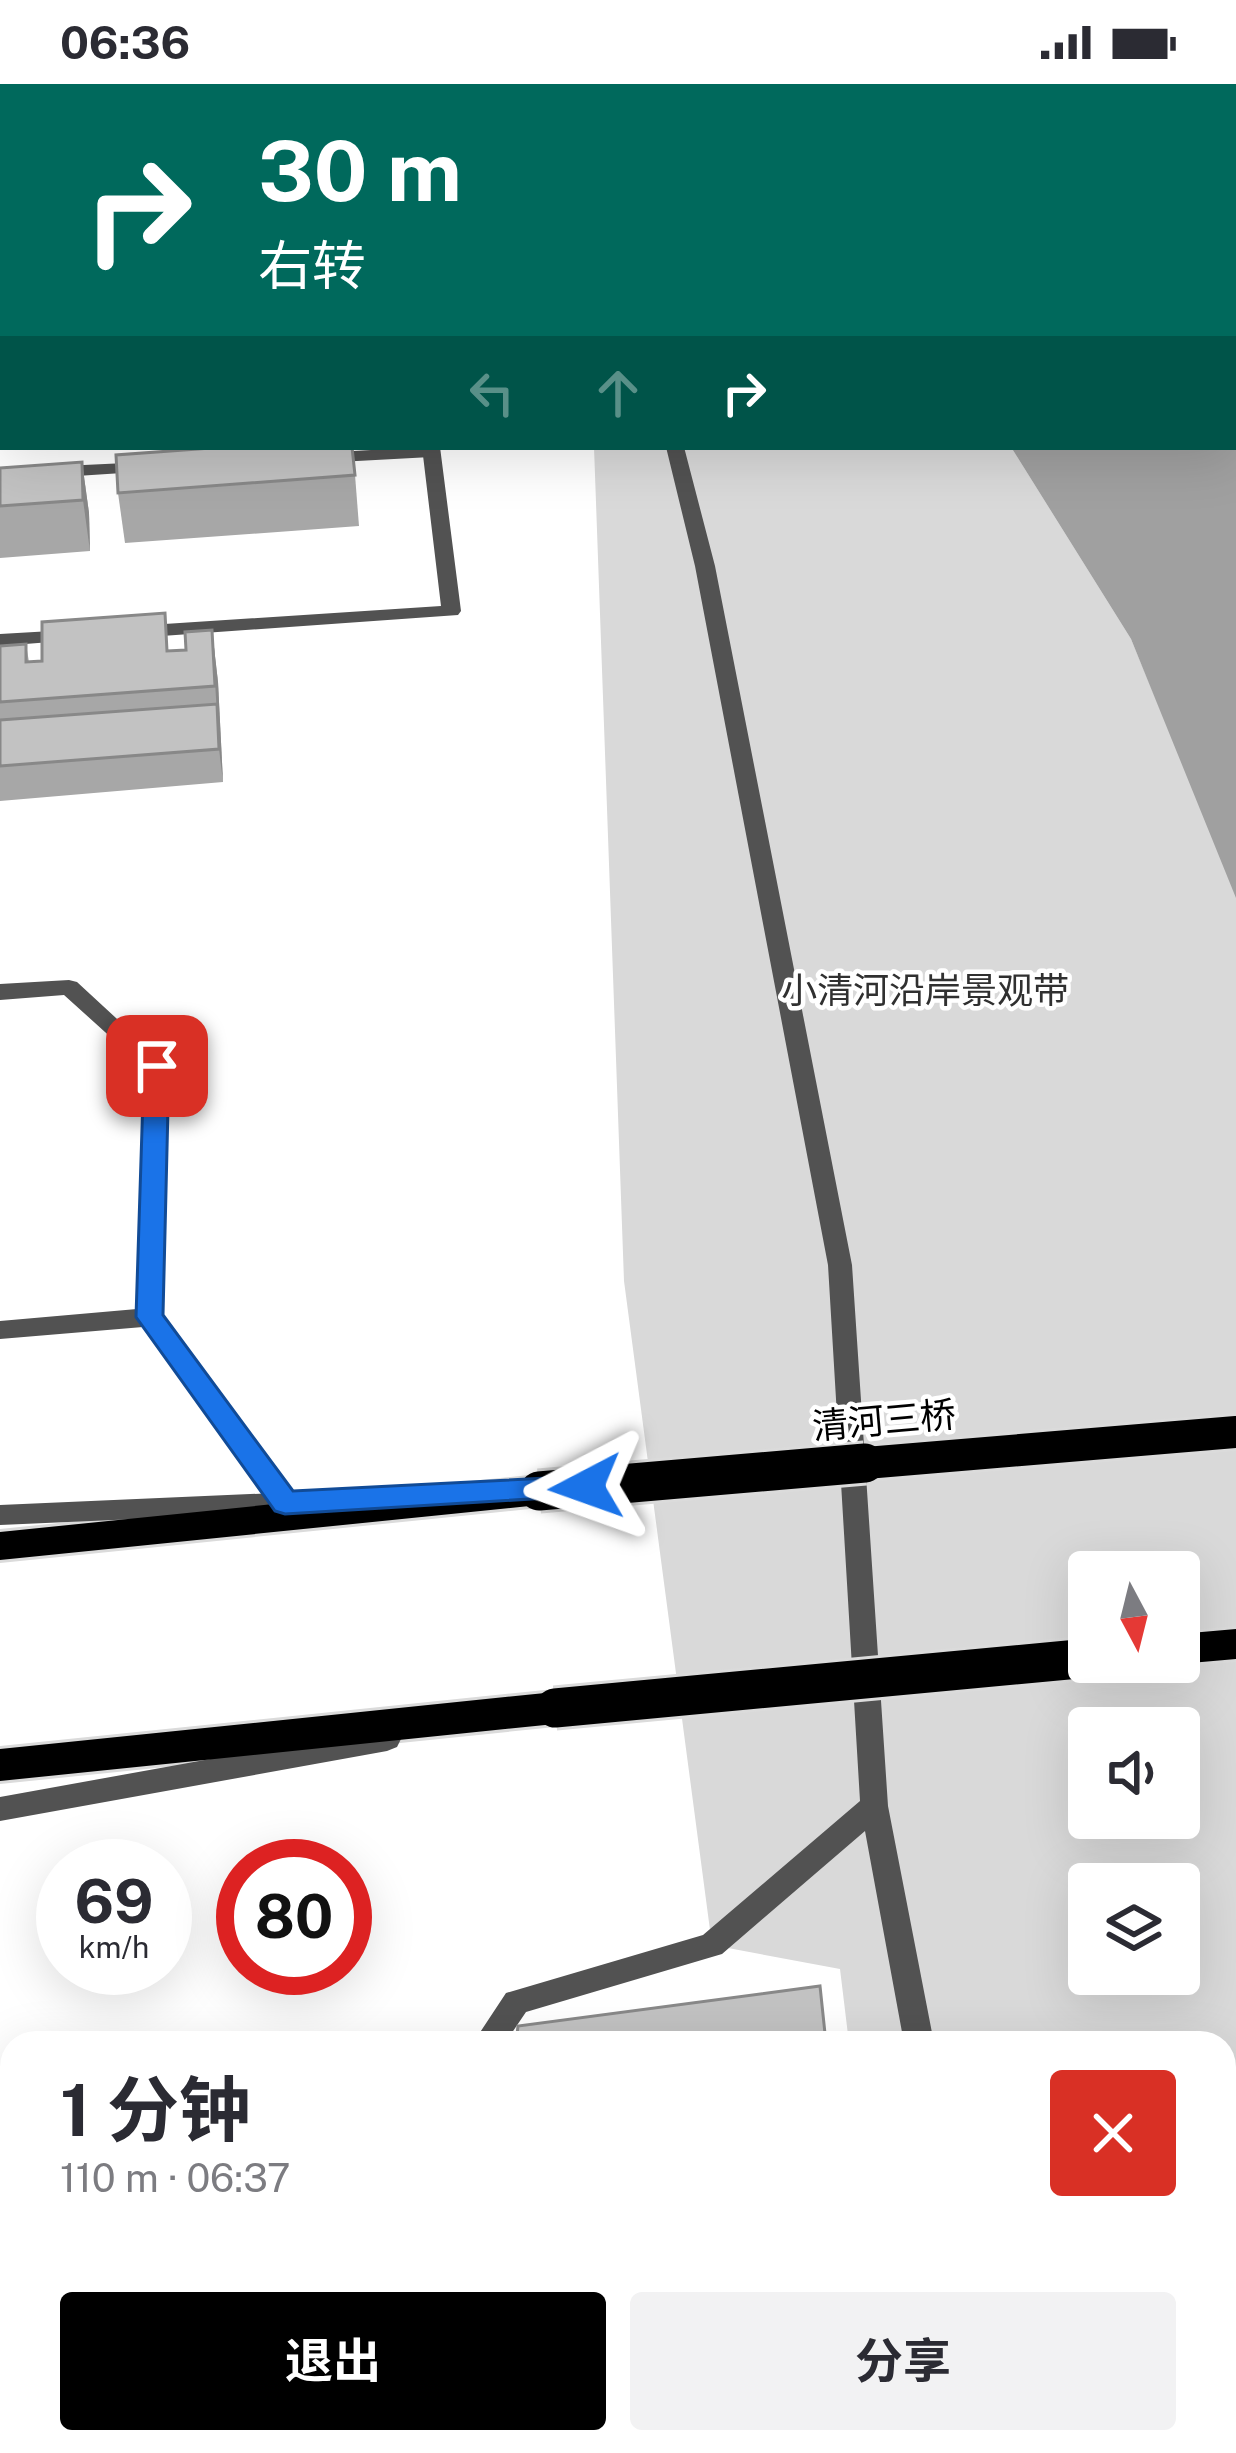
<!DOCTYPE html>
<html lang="zh">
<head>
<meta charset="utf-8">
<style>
	body { margin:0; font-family:"Public Sans","Noto Sans SC",sans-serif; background:#f2f2f3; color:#2b2b33; height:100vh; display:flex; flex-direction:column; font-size:45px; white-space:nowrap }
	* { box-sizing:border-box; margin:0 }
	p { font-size:39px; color:#7c7c81 }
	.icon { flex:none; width:66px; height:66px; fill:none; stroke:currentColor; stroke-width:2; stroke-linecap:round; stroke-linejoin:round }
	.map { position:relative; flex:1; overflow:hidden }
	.drawer { position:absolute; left:0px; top:1947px; width:1236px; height:423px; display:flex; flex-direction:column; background:#fff; border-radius:36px 36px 0 0; box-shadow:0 12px 48px #0002 }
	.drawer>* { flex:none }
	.guide { position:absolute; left:0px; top:0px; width:1236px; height:366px; box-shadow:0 12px 48px #0002; background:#00695c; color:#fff; overflow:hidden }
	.needle { width:78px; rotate:173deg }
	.controls { position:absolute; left:1068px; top:1467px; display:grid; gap:24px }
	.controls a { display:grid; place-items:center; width:132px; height:132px; border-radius:12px; background:#fff; box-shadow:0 12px 48px #0002; font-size:60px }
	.speed { position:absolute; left:36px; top:1755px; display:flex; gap:24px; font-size:60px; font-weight:700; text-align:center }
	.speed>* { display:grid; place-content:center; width:156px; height:156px; border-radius:50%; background:#fff; box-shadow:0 12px 48px #0002; line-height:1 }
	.speed small { font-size:30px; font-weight:400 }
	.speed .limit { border:18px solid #d22; background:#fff; color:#111 }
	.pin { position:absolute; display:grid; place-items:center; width:102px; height:102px; color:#fff; margin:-51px; border-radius:24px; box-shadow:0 6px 18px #0006 }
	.me { position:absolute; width:132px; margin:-66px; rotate:266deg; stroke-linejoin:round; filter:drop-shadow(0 0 9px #0008) }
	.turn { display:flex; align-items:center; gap:42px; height:252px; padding:0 60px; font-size:54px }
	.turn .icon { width:156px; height:156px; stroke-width:2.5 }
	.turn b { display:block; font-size:84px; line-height:102px }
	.lanes { display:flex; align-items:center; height:114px; padding:0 60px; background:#0003; justify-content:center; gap:60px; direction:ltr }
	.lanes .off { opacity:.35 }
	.round { display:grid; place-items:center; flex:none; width:126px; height:126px; border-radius:12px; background:#f2f2f3 }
	.overview { display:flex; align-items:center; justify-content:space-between; height:204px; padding:0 60px }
	h1 { font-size:72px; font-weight:700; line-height:90px }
	.button { display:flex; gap:24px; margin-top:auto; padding:24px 60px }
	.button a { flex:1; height:138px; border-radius:12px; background:#000; color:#fff; font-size:48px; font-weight:700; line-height:138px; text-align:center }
	.button a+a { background:#f2f2f3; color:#2b2b33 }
	.status { display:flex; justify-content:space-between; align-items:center; height:84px; padding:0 60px; background:#fff; direction:ltr }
	.status svg { height:33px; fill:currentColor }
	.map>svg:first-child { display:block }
	.green { fill:#d9d9d9; fill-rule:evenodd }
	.water { fill:#a0a0a0 }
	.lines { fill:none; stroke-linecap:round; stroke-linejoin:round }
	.trunk-casing { stroke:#dbdbdb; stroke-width:6 }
	.service { fill:#525252; fill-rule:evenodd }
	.minor { fill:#525252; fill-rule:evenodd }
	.tertiary { fill:#525252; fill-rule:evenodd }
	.trunk { fill:#000; fill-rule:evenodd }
	.trunk-bridge-far1-casing { stroke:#dbdbdb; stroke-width:38; stroke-linecap:butt }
	.trunk-bridge-casing { stroke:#dbdbdb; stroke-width:45; stroke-linecap:butt }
	.trunk-bridge-far1 { stroke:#000; stroke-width:32 }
	.trunk-bridge { stroke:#000; stroke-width:39 }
	.wall { fill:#a7a7a7 }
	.shaded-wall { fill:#888 }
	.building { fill:#c2c2c2; stroke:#888; stroke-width:3 }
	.route { fill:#1a73e8; stroke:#114b97; stroke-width:3 }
	.labels { text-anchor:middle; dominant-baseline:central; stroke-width:9; stroke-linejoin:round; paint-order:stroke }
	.park-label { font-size:36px; fill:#303030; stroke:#fff }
	.street-label { font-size:36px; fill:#000; stroke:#fff }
</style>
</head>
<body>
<div class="status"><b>06:36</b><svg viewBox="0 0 49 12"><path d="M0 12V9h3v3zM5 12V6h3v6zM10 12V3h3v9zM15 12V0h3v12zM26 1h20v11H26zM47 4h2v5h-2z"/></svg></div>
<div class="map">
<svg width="1236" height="2369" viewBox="0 0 1236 2369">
	<rect width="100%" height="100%" fill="#fff"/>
	<path class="green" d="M594,363H1011L1131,555L1236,808V2369H900L899,2358H1224V1959H849L840,1885L712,1861L624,1197ZM1089,1488H1179V1578H1089ZM1089,1644H1179V1734H1089ZM1089,1800H1179V1890H1089Z"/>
	<polygon class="water" points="880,0 1236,0 1236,814 1131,555 1011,363 1233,363 1233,3"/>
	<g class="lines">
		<defs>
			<g id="trunk">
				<polygon points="539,1393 551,1397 557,1407 551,1417 539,1421 0,1476 0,1448"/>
				<polygon points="1236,1545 1236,1575 1179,1580 1173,1578 1179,1578 1179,1550"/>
				<polygon points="555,1608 568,1613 574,1624 568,1635 555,1640 0,1697 0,1665"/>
			</g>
		</defs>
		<use href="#trunk" class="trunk-casing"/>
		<g class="service">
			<rect x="134" y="0" width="16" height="3"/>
			<polygon points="422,363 440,368 431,373 320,379 311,374 320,369"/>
			<polygon points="147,378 156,383 153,387 0,397 0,385"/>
			<polygon points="69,896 77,898 168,982 161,1231 294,1412 298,1419 294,1426 276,1426 143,1243 0,1255 0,1237 137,1225 146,985 64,911 0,916 0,900"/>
		</g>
		<g class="minor">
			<rect x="436" y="0" width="16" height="3"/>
			<rect x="624" y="0" width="16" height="3"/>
			<polygon points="422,363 440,363 461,527 458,531 134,554 124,548 134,542 441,522"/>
			<polygon points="666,363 684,363 715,482 852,1181 888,1722 934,1959 904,1959 865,1747 722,1870 526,1928 505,1959 473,1959 506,1909 703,1851 860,1717 828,1181 695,482"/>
			<polygon points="69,546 76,548 76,556 0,562 0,550"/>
			<polygon points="12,2142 12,2172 0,2173 0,2143"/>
			<polygon points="343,2358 375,2358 372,2369 340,2369"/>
			<polygon points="977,2358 1009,2358 1011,2369 979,2369"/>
		</g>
		<g class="tertiary">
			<polygon points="321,1407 330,1410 334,1417 330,1424 321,1427 0,1441 0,1421"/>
			<polygon points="387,1643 397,1647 401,1655 397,1663 387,1667 0,1737 0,1713"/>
		</g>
		<use href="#trunk" class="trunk"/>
		<defs>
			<polyline id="trunk-bridge-far1" points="830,1382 1236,1348"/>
			<g id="trunk-bridge">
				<polyline points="539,1407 865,1379"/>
				<polyline points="555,1624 1089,1574"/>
			</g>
		</defs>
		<use href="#trunk-bridge-far1" class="trunk-bridge-far1-casing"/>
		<use href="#trunk-bridge" class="trunk-bridge-casing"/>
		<use href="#trunk-bridge-far1" class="trunk-bridge-far1"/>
		<use href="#trunk-bridge" class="trunk-bridge"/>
	</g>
	<g class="wall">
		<rect x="0" y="42" width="3" height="77"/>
		<rect x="0" y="149" width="3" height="81"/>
		<polygon points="0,260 3,260 3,344 0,345"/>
		<polygon points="82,378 89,429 90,467 0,474 0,384"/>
		<polygon points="355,391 359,442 125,459 118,409"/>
		<polygon points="212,546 218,598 223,698 0,717 0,562 26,560 29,578 186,566"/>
	</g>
	<g class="shaded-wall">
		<polygon points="82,378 89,429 90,467 83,416"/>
		<polygon points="212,546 218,598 223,698 219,665"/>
	</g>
	<g class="building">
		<rect x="0" y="42" width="3" height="28"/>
		<rect x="0" y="149" width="3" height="31"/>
		<rect x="0" y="260" width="3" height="34"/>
		<polygon points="225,363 352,363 355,391 118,409 116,371"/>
		<polygon points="82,378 83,416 0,422 0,384"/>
		<polygon points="165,529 167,567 186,566 185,548 212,546 215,602 0,618 0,562 26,560 26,578 42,577 42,538"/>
		<polygon points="217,620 219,665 0,682 0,636"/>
		<polygon points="820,1902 826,1959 516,1959 518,1942"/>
		<polygon points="540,2358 866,2358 867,2369 541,2369"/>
	</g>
	<polygon class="route" points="157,973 169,982 163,1231 293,1407 586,1392 596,1395 600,1403 596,1411 285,1430 275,1427 136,1233 144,982"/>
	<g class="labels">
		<g class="park-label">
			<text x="925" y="906">小清河沿岸景观带</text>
		</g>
		<g class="street-label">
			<text transform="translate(884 1336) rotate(-5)">清河三桥</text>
		</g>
	</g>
</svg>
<div class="controls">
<a><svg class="needle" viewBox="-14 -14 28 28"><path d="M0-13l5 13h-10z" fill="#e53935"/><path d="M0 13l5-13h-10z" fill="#7c7c81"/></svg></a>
<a><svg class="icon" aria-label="sound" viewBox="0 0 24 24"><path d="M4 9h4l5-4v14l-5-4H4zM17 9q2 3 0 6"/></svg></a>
<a><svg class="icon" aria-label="layers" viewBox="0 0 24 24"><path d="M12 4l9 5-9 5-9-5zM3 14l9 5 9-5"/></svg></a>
</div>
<div class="speed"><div>69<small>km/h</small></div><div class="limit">80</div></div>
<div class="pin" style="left:157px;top:982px;background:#d93025"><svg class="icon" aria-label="arrive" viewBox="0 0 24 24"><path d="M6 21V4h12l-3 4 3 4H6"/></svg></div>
<svg class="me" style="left:586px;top:1403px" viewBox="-20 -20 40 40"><path d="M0-17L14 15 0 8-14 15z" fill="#1a73e8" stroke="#fff" stroke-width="4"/></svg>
<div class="guide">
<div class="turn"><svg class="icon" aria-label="right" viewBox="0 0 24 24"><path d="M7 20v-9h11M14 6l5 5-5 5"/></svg><div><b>30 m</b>右转</div></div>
<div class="lanes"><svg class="icon off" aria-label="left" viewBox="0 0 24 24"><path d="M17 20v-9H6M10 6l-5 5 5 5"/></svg><svg class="icon off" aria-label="ahead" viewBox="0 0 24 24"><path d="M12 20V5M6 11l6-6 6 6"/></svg><svg class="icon" aria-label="right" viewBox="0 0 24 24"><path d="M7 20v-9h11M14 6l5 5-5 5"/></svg></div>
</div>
<section class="drawer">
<div class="overview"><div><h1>1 分钟</h1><p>110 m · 06:37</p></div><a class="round" style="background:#d93025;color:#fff"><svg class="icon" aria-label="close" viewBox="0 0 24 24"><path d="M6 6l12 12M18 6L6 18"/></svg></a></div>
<div class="button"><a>退出</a><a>分享</a></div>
</section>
</div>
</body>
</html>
